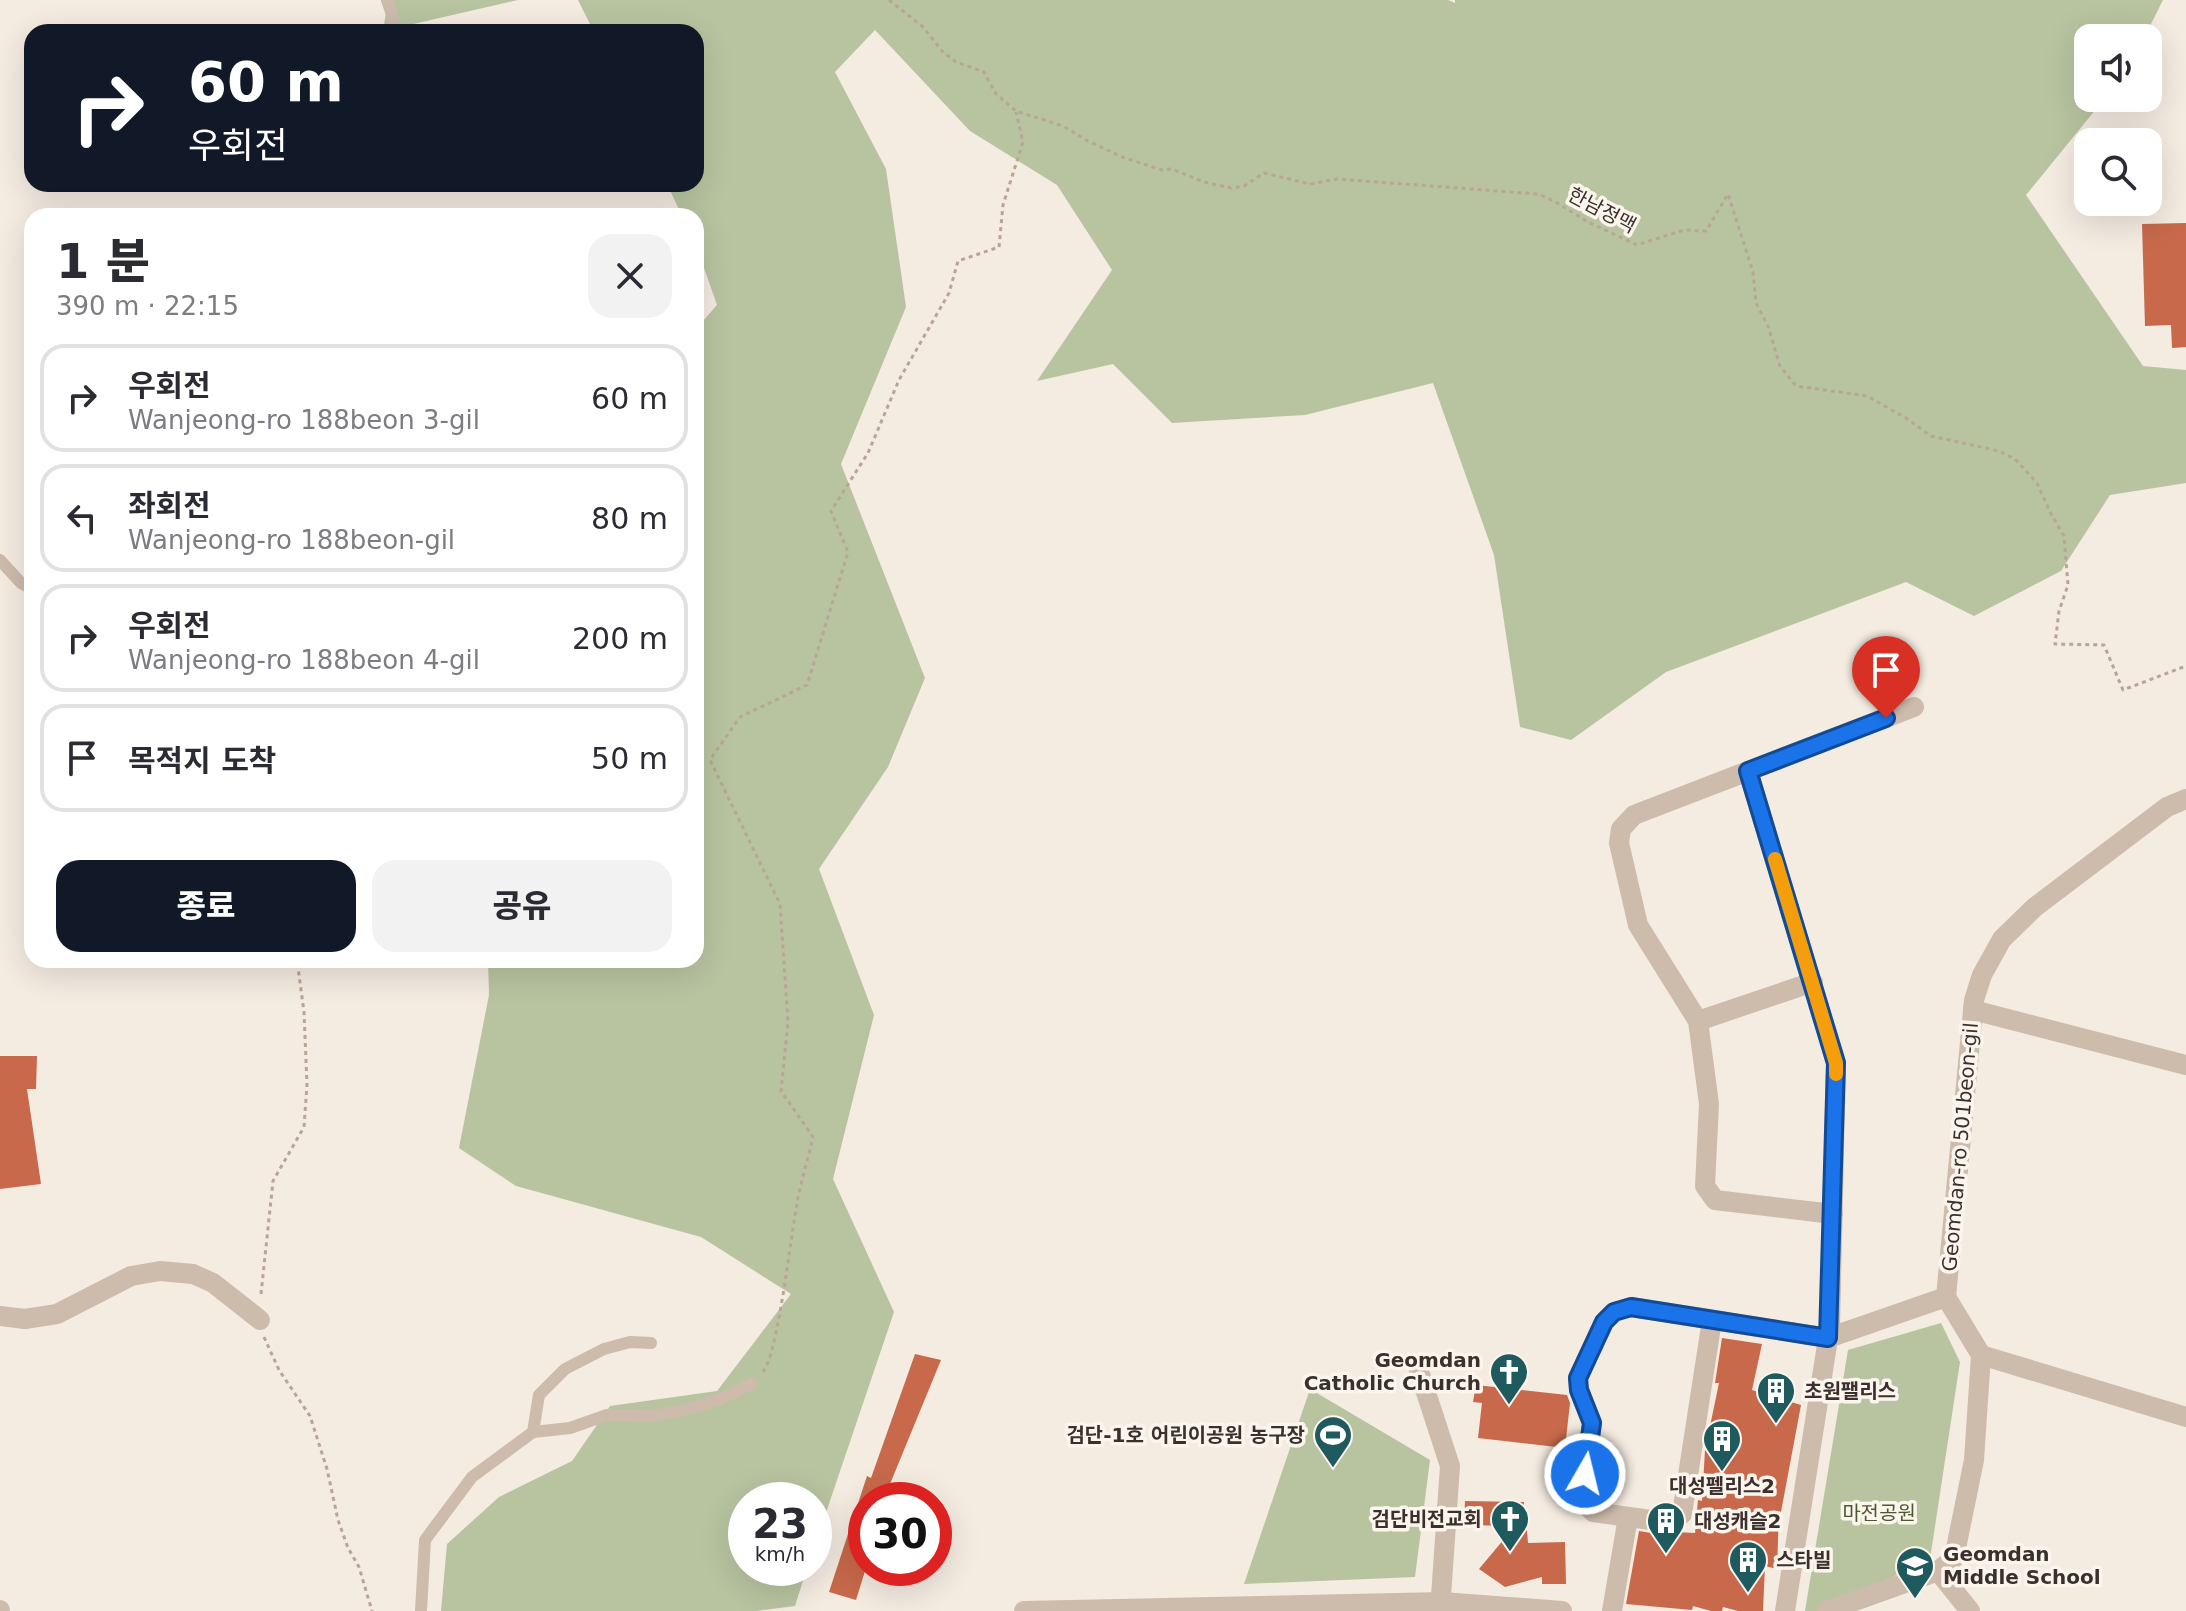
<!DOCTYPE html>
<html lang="ko">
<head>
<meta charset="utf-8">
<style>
	body { margin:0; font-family:"DejaVu Sans","Noto Sans KR",sans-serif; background:#f2f2f3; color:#2b2b33; height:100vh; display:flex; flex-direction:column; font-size:30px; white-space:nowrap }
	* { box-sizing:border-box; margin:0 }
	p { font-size:26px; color:#7c7c81 }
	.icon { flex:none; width:44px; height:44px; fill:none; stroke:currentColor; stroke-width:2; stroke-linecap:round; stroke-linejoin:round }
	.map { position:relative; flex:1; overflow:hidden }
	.drawer { position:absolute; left:24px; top:208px; width:680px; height:760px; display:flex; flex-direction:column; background:#fff; border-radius:24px; box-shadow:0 8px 32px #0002 }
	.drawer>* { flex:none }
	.top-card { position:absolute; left:24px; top:24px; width:680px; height:168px; border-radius:24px; box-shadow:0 8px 32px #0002; background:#111827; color:#fff; overflow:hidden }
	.fabs { position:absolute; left:2074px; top:24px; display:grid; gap:16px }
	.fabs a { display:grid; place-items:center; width:88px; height:88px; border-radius:16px; background:#fff; box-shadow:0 8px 32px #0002; font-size:40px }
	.speed { position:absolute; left:728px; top:1482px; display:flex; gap:16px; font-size:40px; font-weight:700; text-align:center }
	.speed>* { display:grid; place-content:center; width:104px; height:104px; border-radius:50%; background:#fff; box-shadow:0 8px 32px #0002; line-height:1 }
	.speed small { font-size:20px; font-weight:400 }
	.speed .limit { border:12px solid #d22; background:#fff; color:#111 }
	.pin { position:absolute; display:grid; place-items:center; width:68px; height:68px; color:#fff; margin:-82px -34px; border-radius:50% 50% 50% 0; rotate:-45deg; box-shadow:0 0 8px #0007 }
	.pin .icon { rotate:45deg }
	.me { position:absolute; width:88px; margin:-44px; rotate:8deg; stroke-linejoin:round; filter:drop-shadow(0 0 6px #0008) }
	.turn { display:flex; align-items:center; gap:28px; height:168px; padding:0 32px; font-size:36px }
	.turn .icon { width:104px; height:104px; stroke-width:2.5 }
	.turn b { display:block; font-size:56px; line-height:68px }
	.round { display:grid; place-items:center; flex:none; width:84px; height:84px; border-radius:24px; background:#f2f2f3 }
	.overview { display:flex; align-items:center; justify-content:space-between; height:136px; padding:0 32px }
	h1 { font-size:48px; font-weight:800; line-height:60px }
	.button { display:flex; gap:16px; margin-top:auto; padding:16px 32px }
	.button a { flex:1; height:92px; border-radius:24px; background:#111827; color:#fff; font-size:32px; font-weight:800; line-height:92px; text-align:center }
	.button a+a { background:#f2f2f3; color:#2b2b33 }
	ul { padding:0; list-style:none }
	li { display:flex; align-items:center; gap:24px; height:108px; margin:0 16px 12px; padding:0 16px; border:4px solid #e1e1e2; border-radius:24px }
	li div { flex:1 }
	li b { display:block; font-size:30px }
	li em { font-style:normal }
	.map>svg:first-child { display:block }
	.green { fill:#b8c4a0 }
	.building { fill:#c8694b }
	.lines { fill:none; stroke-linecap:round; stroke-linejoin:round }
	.path { stroke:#b9a596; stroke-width:3; stroke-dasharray:4 4; stroke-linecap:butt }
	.service { stroke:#cdbbac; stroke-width:12 }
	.minor { stroke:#cdbbac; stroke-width:20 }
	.route-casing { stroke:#114b97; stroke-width:20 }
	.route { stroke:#1a73e8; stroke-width:14 }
	.slow { stroke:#f59e0b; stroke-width:14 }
	.labels { text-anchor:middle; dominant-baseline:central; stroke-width:7; stroke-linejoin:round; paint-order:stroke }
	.street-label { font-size:20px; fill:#3b302b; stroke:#fbf5ee }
	.poi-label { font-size:20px; font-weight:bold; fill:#3b302b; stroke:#fbf5ee; text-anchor:start }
	.park-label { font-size:20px; fill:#4a5a2e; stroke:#fbf5ee }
</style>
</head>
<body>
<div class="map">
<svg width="2186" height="1611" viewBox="0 0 2186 1611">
	<rect width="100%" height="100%" fill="#f4ebe1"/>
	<g class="green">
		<polygon points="388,0 518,0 383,31"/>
		<polygon points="578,0 1448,0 1455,3 1455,0 2163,0 2144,38 2088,38 2088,98 2105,98 2026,195 2143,366 2186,370 2186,483 2110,495 2061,571 1974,616 1906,582 1666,672 1571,740 1520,727 1494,555 1433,383 1305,415 1172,423 1113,364 1037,381 1112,270 1057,185 970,131 875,30 835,72 886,169 906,307 841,464 925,678 888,767 819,869 874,1015 833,1179 894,1312 814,1548 814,1500 746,1500 746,1568 807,1568 795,1606 757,1611 441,1611 447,1544 499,1497 572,1461 610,1406 717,1391 791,1294 701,1237 516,1186 459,1148 489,995 488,960 696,960 696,329 717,305 696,245 696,216 682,216 667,184 696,184 696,32 594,32"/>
		<polygon points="1941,1323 1960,1362 1930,1559 1821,1611 1805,1611 1848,1350"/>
		<polygon points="1310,1389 1430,1460 1415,1577 1244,1584"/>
	</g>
	<g class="building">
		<polygon points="2186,223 2186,347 2172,348 2171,325 2145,326 2142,224"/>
		<polygon points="0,1056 37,1056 36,1089 27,1089 41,1184 0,1189"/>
		<polygon points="1722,1338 1762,1344 1752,1390 1801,1405 1781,1512 1779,1511 1777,1569 1765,1566 1763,1611 1738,1611 1723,1607 1722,1611 1711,1611 1693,1606 1692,1610 1626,1604 1639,1531 1663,1535 1674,1532 1695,1533 1698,1500 1702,1501 1705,1450 1719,1383 1715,1383"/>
		<polygon points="915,1354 941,1360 890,1484 892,1485 887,1500 866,1500 866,1568 856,1600 829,1592 867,1476 871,1478"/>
		<polygon points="1476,1385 1567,1395 1570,1403 1565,1448 1478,1438 1482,1403 1473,1402"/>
		<polygon points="1465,1501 1524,1502 1524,1530 1527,1530 1528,1543 1565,1542 1566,1584 1542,1584 1542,1577 1505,1587 1479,1569 1515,1526 1464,1525"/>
	</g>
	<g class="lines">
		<g class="path">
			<polyline points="889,0 923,27 943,52 956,62 984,72 996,94 1016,111 1063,126 1086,140 1122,157 1162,170 1172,169 1204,182 1231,188 1244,186 1264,173 1310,184 1337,179 1538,194 1554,201 1588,222 1637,245 1684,230 1706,231 1728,194 1753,272 1756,303 1768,326 1780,366 1796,386 1867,396 1906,418 1931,436 1999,451 2015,459 2037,483 2050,512 2064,536 2068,585 2059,611 2055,644 2104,645 2123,690 2186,666"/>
			<polyline points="261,1294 273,1181 304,1127 307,1085 304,1012 297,960"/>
			<polyline points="264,1337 279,1370 310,1416 327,1469 338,1520 348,1548 359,1567 372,1611"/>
			<path d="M763,1372C778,1354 791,1234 797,1203C801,1181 808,1159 813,1137L781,1091L788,1022L780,904L710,760L740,717L807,685L848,552L831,511L868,453L899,380L949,293L958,261L999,247L1003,205L1023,142L1016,112"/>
		</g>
		<g class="service">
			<polyline points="387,0 398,32"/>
			<polyline points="0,560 21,583 32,589"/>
			<polyline points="533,1432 570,1428 607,1415 654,1416 692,1408 720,1399 752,1384"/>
			<polyline points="421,1611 425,1540 472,1477 533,1432 539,1395 565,1369 604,1349 630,1342 651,1343"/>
		</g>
		<g class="minor">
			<polyline points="1748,771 1836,1063 1830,1326 1785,1611"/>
			<polyline points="1973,1010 2186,1065"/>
			<polyline points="1698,1021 1813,982"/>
			<polyline points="1833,1214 1715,1200 1705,1186 1709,1104 1698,1021 1638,925 1619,843 1621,829 1634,815 1914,707"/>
			<polyline points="0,1316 25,1319 57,1314 131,1276 160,1271 193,1274 213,1283 260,1320"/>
			<polyline points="1712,1320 1682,1514 1665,1522 1593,1512 1581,1500 1592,1423 1579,1390 1578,1378 1604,1322 1614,1312 1631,1307 1828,1338 1946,1297"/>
			<polyline points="1981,1355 2186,1417"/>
			<polyline points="1419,1371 1450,1466 1440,1611"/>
			<polyline points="1938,1571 1970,1611"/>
			<polyline points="0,1610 0,1611"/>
			<polyline points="1024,1611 1442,1602 1562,1611"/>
			<polyline points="1612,1611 1628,1517"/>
			<polyline points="1827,1611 1938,1571 1954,1558 1974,1460 1981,1355 1946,1297 1974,1000 1982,975 2002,939 2035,907 2167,807 2186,799"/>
		</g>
	</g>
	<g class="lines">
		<defs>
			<polyline id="route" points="1585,1474 1592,1423 1579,1390 1578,1378 1604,1322 1614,1312 1631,1307 1828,1338 1836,1063 1748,771 1886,718"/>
		</defs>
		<use href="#route" class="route-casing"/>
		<use href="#route" class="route"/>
		<polyline class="slow" points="1775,859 1836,1063 1836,1074"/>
	</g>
	<defs>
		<symbol id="church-pin" viewBox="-11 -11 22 30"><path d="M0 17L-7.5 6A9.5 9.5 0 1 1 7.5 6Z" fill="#1f5a5e" stroke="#fbf5ee"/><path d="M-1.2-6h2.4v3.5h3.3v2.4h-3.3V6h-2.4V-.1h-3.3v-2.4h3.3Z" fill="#fff"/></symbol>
		<symbol id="building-pin" viewBox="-11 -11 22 30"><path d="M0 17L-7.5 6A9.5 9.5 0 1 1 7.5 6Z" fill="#1f5a5e" stroke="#fbf5ee"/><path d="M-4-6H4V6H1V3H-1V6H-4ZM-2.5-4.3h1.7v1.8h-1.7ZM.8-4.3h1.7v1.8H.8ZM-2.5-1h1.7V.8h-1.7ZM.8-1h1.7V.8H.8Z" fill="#fff"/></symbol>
		<symbol id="stadium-pin" viewBox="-11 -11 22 30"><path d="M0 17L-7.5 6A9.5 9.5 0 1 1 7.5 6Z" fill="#1f5a5e" stroke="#fbf5ee"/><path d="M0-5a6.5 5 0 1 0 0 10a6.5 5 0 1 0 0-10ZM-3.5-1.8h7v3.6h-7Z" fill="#fff"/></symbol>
		<symbol id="school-pin" viewBox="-11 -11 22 30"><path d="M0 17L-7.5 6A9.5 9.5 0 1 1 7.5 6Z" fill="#1f5a5e" stroke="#fbf5ee"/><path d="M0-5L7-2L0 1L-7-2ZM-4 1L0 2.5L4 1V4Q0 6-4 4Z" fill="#fff"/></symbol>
	</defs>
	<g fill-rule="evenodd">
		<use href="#church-pin" x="1487" y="1350" width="44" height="60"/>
		<use href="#building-pin" x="1754" y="1369" width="44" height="60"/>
		<use href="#stadium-pin" x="1311" y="1413" width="44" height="60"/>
		<use href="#building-pin" x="1700" y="1417" width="44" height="60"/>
		<use href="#church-pin" x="1488" y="1497" width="44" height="60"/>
		<use href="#building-pin" x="1644" y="1499" width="44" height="60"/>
		<use href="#building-pin" x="1726" y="1538" width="44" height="60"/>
		<use href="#school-pin" x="1893" y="1544" width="44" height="60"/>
	</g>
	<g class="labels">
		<g class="street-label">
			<text transform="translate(1602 210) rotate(28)">한남정맥</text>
			<text transform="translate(1960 1147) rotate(-85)">Geomdan-ro 501beon-gil</text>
		</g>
		<g class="poi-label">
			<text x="1481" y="1360" text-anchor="end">Geomdan<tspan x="1481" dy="23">Catholic Church</tspan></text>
			<text x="1804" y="1391">초원팰리스</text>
			<text x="1305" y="1435" text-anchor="end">검단-1호 어린이공원 농구장</text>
			<text x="1722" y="1486" text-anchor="middle">대성펠리스2</text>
			<text x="1482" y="1519" text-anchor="end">검단비전교회</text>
			<text x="1694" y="1521">대성캐슬2</text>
			<text x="1943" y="1554">Geomdan<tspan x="1943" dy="23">Middle School</tspan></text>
			<text x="1776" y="1560">스타빌</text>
		</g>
		<g class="park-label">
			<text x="1879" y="1513">마전공원</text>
		</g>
	</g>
</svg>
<div class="fabs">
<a><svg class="icon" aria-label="sound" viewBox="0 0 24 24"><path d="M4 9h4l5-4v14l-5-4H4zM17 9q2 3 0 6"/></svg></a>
<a><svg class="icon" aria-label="search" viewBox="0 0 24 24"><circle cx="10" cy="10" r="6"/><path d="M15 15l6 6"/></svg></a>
</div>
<div class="speed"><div>23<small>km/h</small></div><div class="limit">30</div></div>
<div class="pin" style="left:1886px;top:718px;background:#d93025"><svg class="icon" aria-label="arrive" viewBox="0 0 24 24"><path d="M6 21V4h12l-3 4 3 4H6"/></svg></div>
<svg class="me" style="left:1585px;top:1474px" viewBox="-20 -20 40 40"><circle r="17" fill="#1a73e8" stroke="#fff" stroke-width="3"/><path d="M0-11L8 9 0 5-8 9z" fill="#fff"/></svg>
<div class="top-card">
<div class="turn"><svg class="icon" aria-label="right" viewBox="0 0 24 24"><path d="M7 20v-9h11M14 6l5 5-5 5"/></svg><div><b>60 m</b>우회전</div></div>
</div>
<section class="drawer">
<div class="overview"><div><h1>1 분</h1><p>390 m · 22:15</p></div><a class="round"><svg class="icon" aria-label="close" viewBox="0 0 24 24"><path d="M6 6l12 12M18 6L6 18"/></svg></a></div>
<ul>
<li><svg class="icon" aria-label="right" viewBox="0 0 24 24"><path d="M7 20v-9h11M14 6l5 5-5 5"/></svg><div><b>우회전</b><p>Wanjeong-ro 188beon 3-gil</p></div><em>60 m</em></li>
<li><svg class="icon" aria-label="left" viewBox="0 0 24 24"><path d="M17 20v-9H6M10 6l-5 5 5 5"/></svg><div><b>좌회전</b><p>Wanjeong-ro 188beon-gil</p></div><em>80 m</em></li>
<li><svg class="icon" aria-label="right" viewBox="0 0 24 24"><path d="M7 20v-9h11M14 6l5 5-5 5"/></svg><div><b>우회전</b><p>Wanjeong-ro 188beon 4-gil</p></div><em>200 m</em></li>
<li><svg class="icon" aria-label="arrive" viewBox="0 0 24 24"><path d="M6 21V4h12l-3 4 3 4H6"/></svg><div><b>목적지 도착</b></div><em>50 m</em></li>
</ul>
<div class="button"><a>종료</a><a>공유</a></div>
</section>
</div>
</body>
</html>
